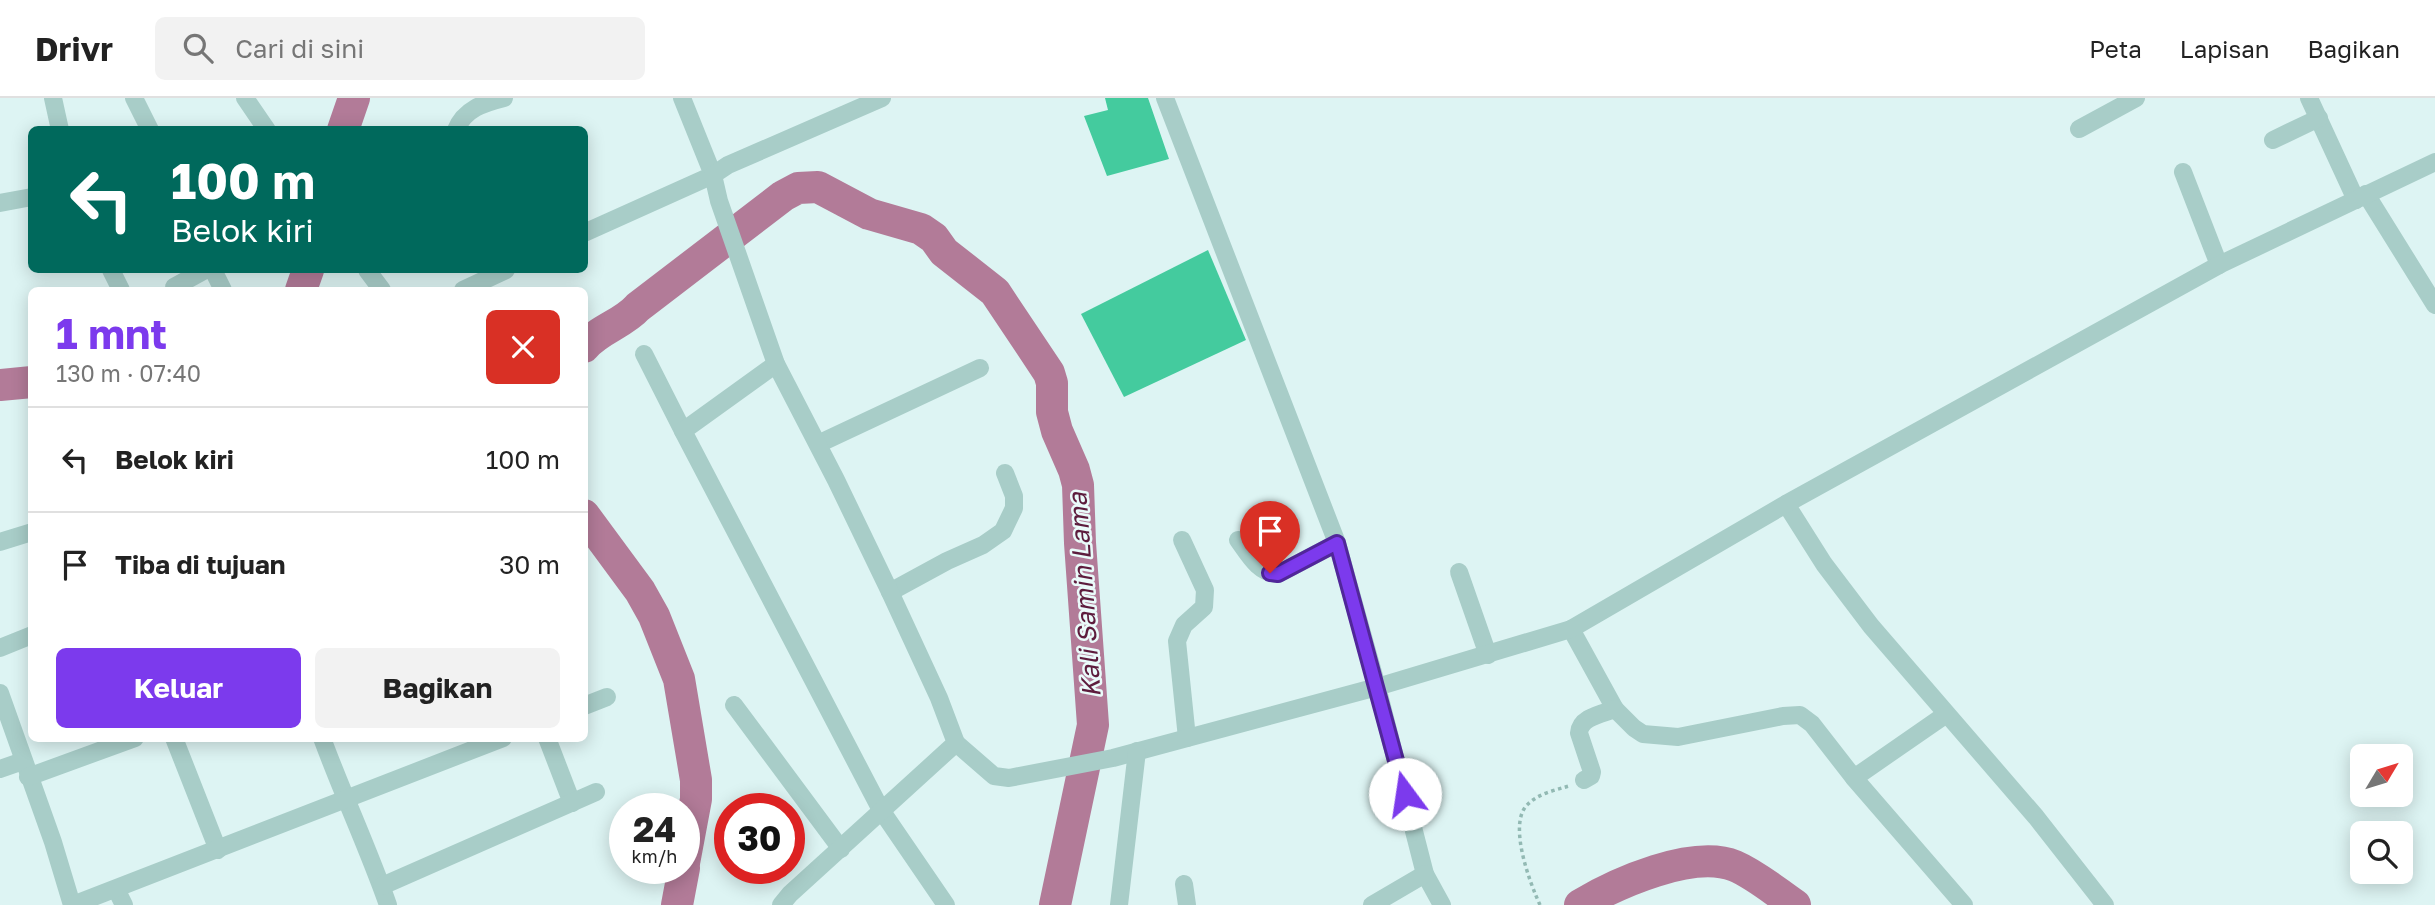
<!DOCTYPE html>
<html lang="id">
<head>
<meta charset="utf-8">
<style>
	body { margin:0; font-family:"Golos Text",sans-serif; background:#f2f2f2; color:#222; height:100vh; display:flex; flex-direction:column; font-size:26px; white-space:nowrap }
	* { box-sizing:border-box; margin:0 }
	p { font-size:23px; color:#767676 }
	.icon { flex:none; width:38px; height:38px; fill:none; stroke:currentColor; stroke-width:2; stroke-linecap:round; stroke-linejoin:round }
	.map { position:relative; flex:1; overflow:hidden }
	.panel { position:absolute; left:28px; top:189px; width:560px; height:455px; display:flex; flex-direction:column; background:#fff; border-radius:10px; box-shadow:0 4px 18px #0003 }
	.panel>* { flex:none }
	.hud { position:absolute; left:28px; top:28px; width:560px; height:147px; border-radius:10px; box-shadow:0 4px 18px #0003; background:#00695c; color:#fff; overflow:hidden }
	.needle { width:46px; rotate:52deg }
	.fabs { position:absolute; left:2350px; top:646px; display:grid; gap:14px }
	.fabs a { display:grid; place-items:center; width:63px; height:63px; border-radius:10px; background:#fff; box-shadow:0 4px 18px #0003; font-size:35px }
	.speed { position:absolute; left:609px; top:695px; display:flex; gap:14px; font-size:35px; font-weight:700; text-align:center }
	.speed>* { display:grid; place-content:center; width:91px; height:91px; border-radius:50%; background:#fff; box-shadow:0 4px 18px #0003; line-height:1 }
	.speed small { font-size:18px; font-weight:400 }
	.speed .limit { border:10px solid #d22; background:#fff; color:#111 }
	.pin { position:absolute; display:grid; place-items:center; width:60px; height:60px; color:#fff; margin:-72px -30px; border-radius:50% 50% 50% 0; rotate:-45deg; box-shadow:0 0 7px #0007 }
	.pin .icon { rotate:45deg }
	.me { position:absolute; width:77px; margin:-38px; rotate:346deg; stroke-linejoin:round; filter:drop-shadow(0 0 5px #0008) }
	.turn { display:flex; align-items:center; gap:24px; height:147px; padding:0 28px; font-size:32px }
	.turn .icon { width:91px; height:91px; stroke-width:2.5 }
	.turn b { display:block; font-size:49px; line-height:60px }
	.round { display:grid; place-items:center; flex:none; width:74px; height:74px; border-radius:10px; background:#f2f2f2 }
	.headline { display:flex; align-items:center; justify-content:space-between; height:119px; padding:0 28px }
	h1 { font-size:42px; font-weight:700; line-height:52px; color:#7c3aed }
	.primary-button { display:flex; gap:14px; margin-top:auto; padding:14px 28px }
	.primary-button a { flex:1; height:80px; border-radius:10px; background:#7c3aed; color:#fff; font-size:28px; font-weight:700; line-height:80px; text-align:center }
	.primary-button a+a { background:#f2f2f2; color:#222 }
	ul { padding:0; list-style:none }
	li { display:flex; align-items:center; gap:21px; height:105px; padding:0 28px; border-top:2px solid #e0e0e0 }
	li div { flex:1 }
	li b { display:block; font-size:26px }
	li em { font-style:normal }
	header { display:flex; align-items:center; gap:42px; box-sizing:border-box; height:98px; padding:0 35px; background:#fff; border-bottom:2px solid #e0e0e0 }
	header strong { font-size:33px }
	nav { display:flex; gap:38px; margin-inline-start:auto; font-size:24px }
	.search { width:490px; height:63px; background:#f2f2f2; display:flex; align-items:center; gap:18px; box-sizing:border-box; padding:0 24px; border-radius:10px; color:#767676; font-size:26px }
	.map>svg:first-child { display:block }
	.lines { fill:none; stroke-linecap:round; stroke-linejoin:round }
	.river { stroke:#b27b98; stroke-width:32 }
	.building { fill:#44cb9e }
	.path { stroke:#92b9b3; stroke-width:3.5; stroke-dasharray:3.5 3.5; stroke-linecap:butt }
	.street { stroke:#a8cdc8; stroke-width:18 }
	.route-casing { stroke:#51269a; stroke-width:18 }
	.route { stroke:#7c3aed; stroke-width:12 }
	.labels { text-anchor:middle; dominant-baseline:central; stroke-width:5; stroke-linejoin:round; paint-order:stroke }
	.water-label { font-size:26px; font-style:italic; fill:#5d1c3d; stroke:#eafbfa }
</style>
</head>
<body>
<header>
<strong>Drivr</strong>
<div class="search"><svg class="icon" aria-label="search" viewBox="0 0 24 24"><circle cx="10" cy="10" r="6"/><path d="M15 15l6 6"/></svg>Cari di sini</div>
<nav><a>Peta</a><a>Lapisan</a><a>Bagikan</a></nav>
</header>
<div class="map">
<svg width="2435" height="807" viewBox="0 0 2435 807">
	<rect width="100%" height="100%" fill="#ddf4f3"/>
	<g class="lines">
		<g class="river">
			<polyline points="343,32 354,0"/>
			<polyline points="301,192 308,172"/>
			<path d="M584,249C599,231 623,226 638,209L783,98L798,90L818,89L869,116L921,131L934,140L944,154L995,194L1049,275L1052,285V314L1057,333L1074,372L1078,387L1080,445L1093,627L1055,807"/>
			<polyline points="0,287 32,284"/>
			<polyline points="584,417 640,493 654,518 679,581 696,682 696,701 684,765"/>
			<polyline points="677,807 684,770"/>
			<path d="M1580,807C1617,785 1693,751 1735,768C1756,777 1776,794 1795,807"/>
		</g>
	</g>
	<g class="building">
		<polygon points="1105,0 1148,0 1169,61 1107,78 1084,18 1108,12"/>
		<polygon points="1208,152 1246,242 1124,299 1081,216"/>
	</g>
	<g class="lines">
		<path class="path" d="M1540,807C1530,785 1507,725 1528,706C1538,696 1555,692 1569,688"/>
		<g class="street">
			<polyline points="53,0 60,32"/>
			<polyline points="134,0 150,32"/>
			<polyline points="245,0 267,32"/>
			<polyline points="1165,0 1337,445 1377,589 1425,776 1442,807"/>
			<polyline points="2309,0 2356,102"/>
			<polyline points="2079,31 2136,0"/>
			<path d="M456,32C464,11 484,5 504,0"/>
			<polyline points="2273,42 2319,20"/>
			<polyline points="2183,74 2219,167"/>
			<polyline points="2366,96 2435,207"/>
			<polyline points="0,105 32,99"/>
			<polyline points="584,135 713,77 682,0"/>
			<polyline points="111,172 121,192"/>
			<polyline points="213,172 223,192"/>
			<polyline points="367,172 382,192"/>
			<polyline points="174,189 205,172"/>
			<polyline points="463,192 506,172"/>
			<polyline points="644,256 683,333"/>
			<polyline points="776,266 683,333 881,712 946,807"/>
			<polyline points="818,346 980,270"/>
			<polyline points="1786,406 1824,466 1871,528 2036,719 2105,807"/>
			<polyline points="1182,442 1205,492 1204,509 1184,527 1177,543 1187,640"/>
			<path d="M1238,442C1249,457 1258,475 1278,476L1337,445"/>
			<polyline points="0,444 32,434"/>
			<polyline points="1459,474 1488,557"/>
			<polyline points="890,494 947,463 983,447 1003,433 1014,410 1014,398 1005,375"/>
			<polyline points="1571,531 1615,611 1634,630 1643,636 1678,639 1783,618 1800,617 1812,626 1854,680 1945,617"/>
			<polyline points="0,550 32,537"/>
			<polyline points="0,595 53,744 72,807"/>
			<polyline points="734,607 841,751"/>
			<polyline points="584,608 607,599"/>
			<polyline points="174,640 218,752"/>
			<path d="M322,640C343,697 368,750 388,807"/>
			<polyline points="547,640 572,705"/>
			<polyline points="956,645 994,678 1009,680 1113,660 1377,589 1571,531 1786,406 2219,167 2435,64"/>
			<polyline points="0,671 23,663"/>
			<polyline points="28,679 135,640"/>
			<polyline points="1854,680 1964,807"/>
			<path d="M1584,682L1591,678L1592,674L1579,635C1580,619 1602,616 1615,611"/>
			<polyline points="1184,786 1187,807"/>
			<polyline points="382,788 596,694"/>
			<polyline points="116,791 124,807"/>
			<polyline points="73,807 503,640"/>
			<polyline points="781,807 790,796 956,645 939,600 890,494 836,382 776,266 719,103 713,77 728,67 882,0"/>
			<polyline points="1119,807 1137,653"/>
			<polyline points="1372,807 1425,776"/>
		</g>
	</g>
	<g class="lines">
		<defs>
			<polyline id="route" points="1270,475 1278,476 1337,445 1405,696"/>
		</defs>
		<use href="#route" class="route-casing"/>
		<use href="#route" class="route"/>
	</g>
	<g class="labels">
		<g class="water-label">
			<text transform="translate(1084 497) rotate(-94)">Kali Samin Lama</text>
		</g>
	</g>
</svg>
<div class="fabs">
<a><svg class="needle" viewBox="-14 -14 28 28"><path d="M0-13l5 13h-10z" fill="#e53935"/><path d="M0 13l5-13h-10z" fill="#767676"/></svg></a>
<a><svg class="icon" aria-label="search" viewBox="0 0 24 24"><circle cx="10" cy="10" r="6"/><path d="M15 15l6 6"/></svg></a>
</div>
<div class="speed"><div>24<small>km/h</small></div><div class="limit">30</div></div>
<div class="pin" style="left:1270px;top:475px;background:#d93025"><svg class="icon" aria-label="arrive" viewBox="0 0 24 24"><path d="M6 21V4h12l-3 4 3 4H6"/></svg></div>
<svg class="me" style="left:1405px;top:696px" viewBox="-20 -20 40 40"><circle r="19" fill="#fff"/><path d="M0-13L10 11 0 6-10 11z" fill="#7c3aed"/></svg>
<div class="hud">
<div class="turn"><svg class="icon" aria-label="left" viewBox="0 0 24 24"><path d="M17 20v-9H6M10 6l-5 5 5 5"/></svg><div><b>100 m</b>Belok kiri</div></div>
</div>
<section class="panel">
<div class="headline"><div><h1>1 mnt</h1><p>130 m · 07:40</p></div><a class="round" style="background:#d93025;color:#fff"><svg class="icon" aria-label="close" viewBox="0 0 24 24"><path d="M6 6l12 12M18 6L6 18"/></svg></a></div>
<ul>
<li><svg class="icon" aria-label="left" viewBox="0 0 24 24"><path d="M17 20v-9H6M10 6l-5 5 5 5"/></svg><div><b>Belok kiri</b></div><em>100 m</em></li>
<li><svg class="icon" aria-label="arrive" viewBox="0 0 24 24"><path d="M6 21V4h12l-3 4 3 4H6"/></svg><div><b>Tiba di tujuan</b></div><em>30 m</em></li>
</ul>
<div class="primary-button"><a>Keluar</a><a>Bagikan</a></div>
</section>
</div>
</body>
</html>
